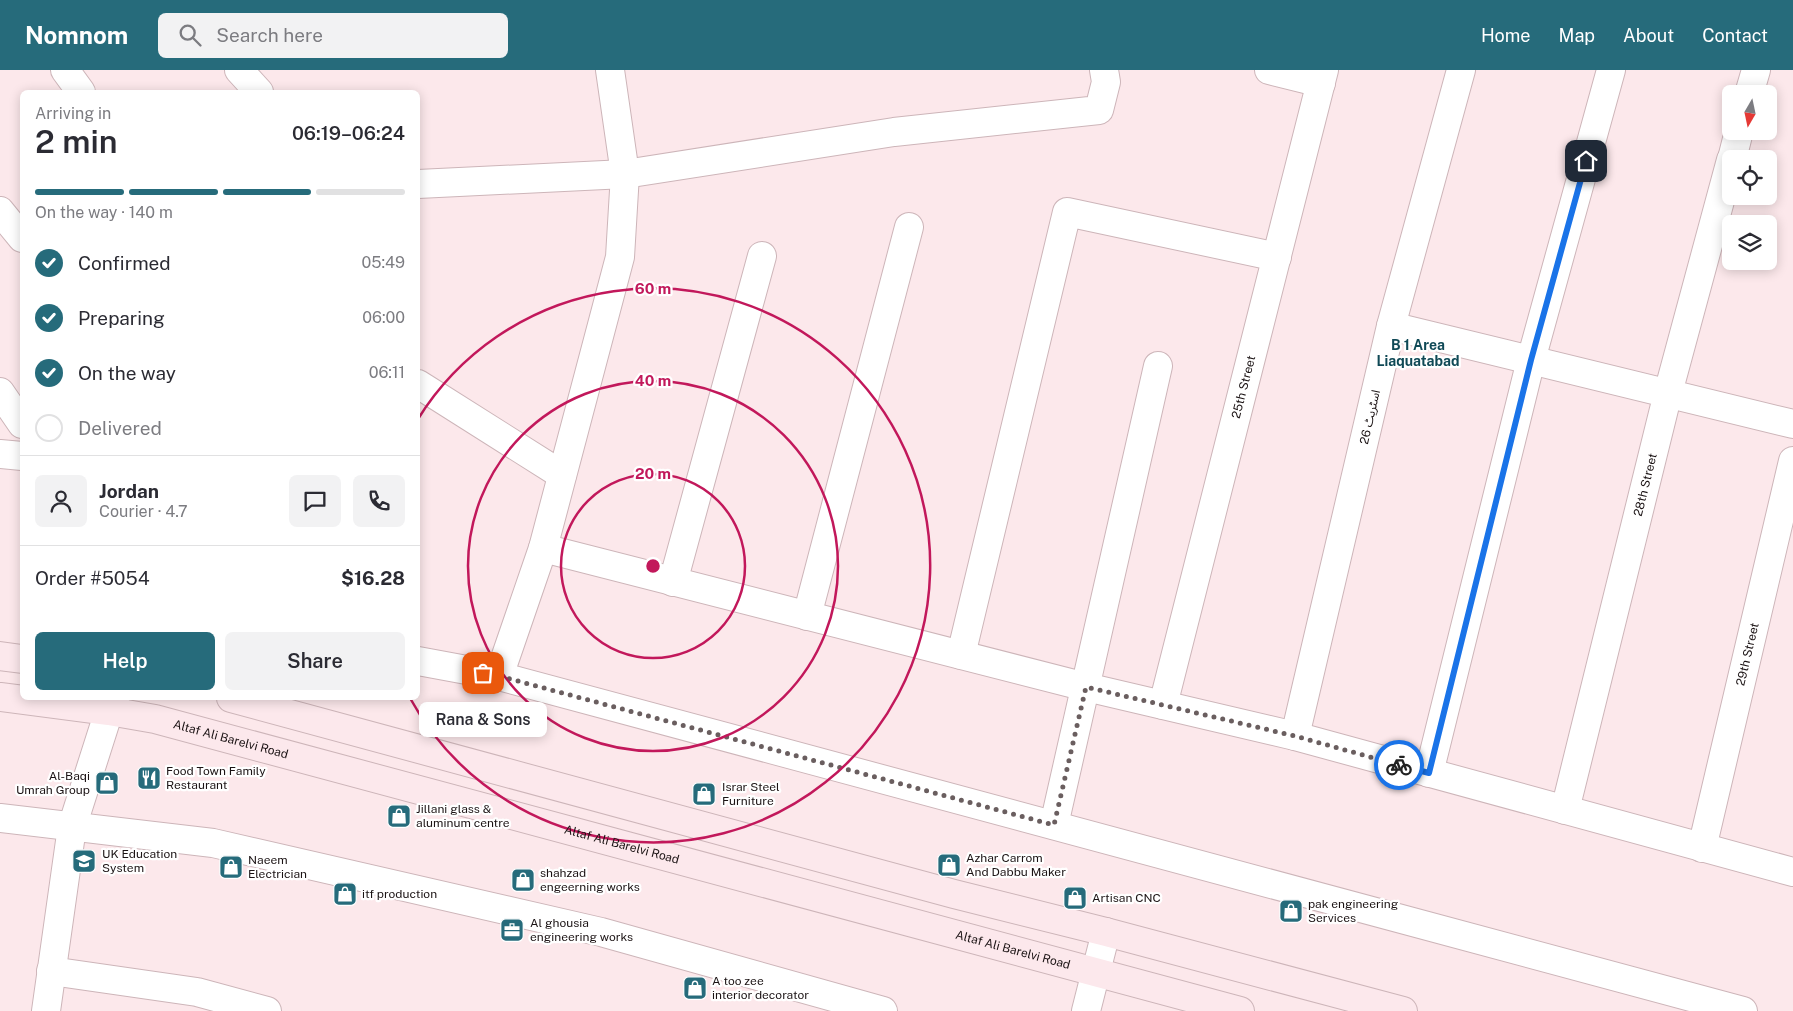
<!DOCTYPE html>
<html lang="en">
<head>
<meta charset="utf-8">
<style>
	body { margin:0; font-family:"Public Sans","Noto Sans Arabic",sans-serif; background:#f2f2f3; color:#2b2b33; height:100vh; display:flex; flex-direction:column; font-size:19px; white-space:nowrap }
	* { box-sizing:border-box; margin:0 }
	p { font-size:16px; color:#7c7c81 }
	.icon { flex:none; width:28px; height:28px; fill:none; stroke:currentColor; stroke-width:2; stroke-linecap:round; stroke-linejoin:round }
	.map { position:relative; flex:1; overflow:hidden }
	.side { position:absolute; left:20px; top:20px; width:400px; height:610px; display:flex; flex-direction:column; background:#fff; border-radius:8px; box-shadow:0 2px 12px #0003 }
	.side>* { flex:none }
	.needle { width:32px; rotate:189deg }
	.controls { position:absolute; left:1722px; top:15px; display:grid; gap:10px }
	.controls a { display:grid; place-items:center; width:55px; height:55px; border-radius:8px; background:#fff; box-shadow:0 2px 12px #0003; font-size:25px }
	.pin { position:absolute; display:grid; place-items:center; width:42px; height:42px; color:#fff; margin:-21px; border-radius:10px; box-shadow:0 2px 8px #0006 }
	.courier { position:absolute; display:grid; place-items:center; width:50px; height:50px; margin:-25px; border:4px solid #1a73e8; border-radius:50%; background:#fff; color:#222; box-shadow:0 1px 6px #0007 }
	.bubble { position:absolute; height:35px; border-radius:8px; background:#fff; box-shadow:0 2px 12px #0003; font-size:16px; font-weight:600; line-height:35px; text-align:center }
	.head em { font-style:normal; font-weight:600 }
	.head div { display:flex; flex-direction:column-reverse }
	.head { display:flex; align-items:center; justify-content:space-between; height:85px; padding:0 15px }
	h1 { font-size:32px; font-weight:600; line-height:38px }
	.bar { display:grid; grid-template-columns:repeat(4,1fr); gap:8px 5px; align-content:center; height:60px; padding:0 15px }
	.bar i { height:6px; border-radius:4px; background:#e1e1e2 }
	.bar .on { background:#266b7b }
	.bar p { grid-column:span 4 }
	.line { display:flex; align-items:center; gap:12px; padding:0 15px; border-top:1px solid #e1e1e2 }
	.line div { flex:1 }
	.round { display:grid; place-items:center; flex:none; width:52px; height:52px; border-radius:8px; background:#f2f2f3 }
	ol { padding:0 15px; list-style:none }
	li { display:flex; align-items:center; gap:15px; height:55px }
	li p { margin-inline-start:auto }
	li .icon { padding:5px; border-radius:50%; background:#266b7b; color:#fff; stroke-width:4 }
	li:last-child { color:#7c7c81 }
	li i { width:28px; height:28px; border:2px solid #e1e1e2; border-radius:50% }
	.cta { display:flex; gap:10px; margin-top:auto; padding:10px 15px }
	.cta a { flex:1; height:58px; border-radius:8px; background:#266b7b; color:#fff; font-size:20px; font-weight:600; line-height:58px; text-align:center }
	.cta a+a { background:#f2f2f3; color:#2b2b33 }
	header { display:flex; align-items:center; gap:30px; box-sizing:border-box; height:70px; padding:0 25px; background:#266b7b; color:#fff }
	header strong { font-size:24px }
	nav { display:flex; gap:28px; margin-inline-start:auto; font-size:18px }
	.search { width:350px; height:45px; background:#f2f2f3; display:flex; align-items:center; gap:12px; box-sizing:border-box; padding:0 18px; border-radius:8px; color:#7c7c81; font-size:19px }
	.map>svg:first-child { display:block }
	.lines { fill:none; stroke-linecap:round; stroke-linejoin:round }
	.minor-casing { stroke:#cdb5b9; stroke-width:30 }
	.tertiary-casing { stroke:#cdb5b9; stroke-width:30 }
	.secondary-casing { stroke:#cdb5b9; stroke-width:30 }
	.minor { stroke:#fff; stroke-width:28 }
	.tertiary { stroke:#fff; stroke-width:28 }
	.secondary { stroke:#fce8ec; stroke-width:28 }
	.done { stroke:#6a5e5f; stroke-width:5; stroke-dasharray:0 9 }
	.route { stroke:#1a73e8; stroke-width:6 }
	.ring { fill:none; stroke:#c2185b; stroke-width:2.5 }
	.labels { text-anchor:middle; stroke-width:4.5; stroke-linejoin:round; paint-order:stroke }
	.street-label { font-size:12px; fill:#1b1314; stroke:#fff }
	.poi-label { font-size:12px; fill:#1b1314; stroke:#fff; text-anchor:start }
	.neighbourhood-label { font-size:14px; font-weight:bold; fill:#104956; stroke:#fff }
	.centre { fill:#c2185b; stroke:#fff; stroke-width:2.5 }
	.ring-label { font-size:15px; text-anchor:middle; font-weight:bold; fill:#c2185b; stroke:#fff; stroke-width:4.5; stroke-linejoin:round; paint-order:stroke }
</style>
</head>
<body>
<header>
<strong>Nomnom</strong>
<div class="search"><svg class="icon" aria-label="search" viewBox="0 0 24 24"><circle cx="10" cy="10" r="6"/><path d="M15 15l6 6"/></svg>Search here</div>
<nav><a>Home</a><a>Map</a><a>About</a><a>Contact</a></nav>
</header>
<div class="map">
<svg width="1793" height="941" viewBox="0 0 1793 941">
	<rect width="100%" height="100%" fill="#fce8eb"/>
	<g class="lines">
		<g class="minor-casing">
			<g id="minor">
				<path d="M65,0L81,22"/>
				<path d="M239,0L259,22"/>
				<path d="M1269,0L1321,13"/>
				<path d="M1749,24L1756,0"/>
				<path d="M1732,89L1739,61"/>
				<path d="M418,114L625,104L894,62L1099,40L1106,12L1104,0"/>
				<path d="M0,141L22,168"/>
				<path d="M1391,256L1793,354"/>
				<path d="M418,314L562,405"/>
				<path d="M0,322L22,354"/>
				<path d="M0,384L22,386"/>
				<path d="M543,478L1086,617L1295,666L1793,802"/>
				<path d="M673,512L762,186"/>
				<path d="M807,546L909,157"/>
				<path d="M961,585L1067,142L1277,187"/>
				<path d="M418,591L499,606L1743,941"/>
				<path d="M499,606L543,478L620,187L625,104L610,0"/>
				<path id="s1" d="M1163,635L1324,0"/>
				<path d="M1295,666L1391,256L1461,0"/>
				<path d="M1429,703L1531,290L1611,0"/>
				<path id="s2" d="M1565,740L1668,323L1731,90"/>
				<path d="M0,748L213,773L601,862L883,941"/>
				<path d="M1054,755L1158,296"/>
				<path id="s3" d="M1702,778L1793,391"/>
				<path d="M51,901L197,922L267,941"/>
				<path d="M46,941L72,757L109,641L115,628"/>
			</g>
		</g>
		<g class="tertiary-casing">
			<path id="tertiary" d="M1086,941L1106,862"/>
		</g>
		<g class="secondary-casing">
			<g id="secondary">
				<path d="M0,586L22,589"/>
				<path id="s4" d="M0,627L109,641L155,649L1240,941"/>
				<path d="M231,628L954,824L1106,862L1403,941"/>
			</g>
		</g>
		<use href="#minor" class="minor"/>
		<use href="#tertiary" class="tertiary"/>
		<use href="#secondary" class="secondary"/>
	</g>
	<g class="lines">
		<path class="done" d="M483,603L499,606L1054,755L1086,617L1295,666L1399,695"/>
		<path class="route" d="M1399,695L1429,703L1531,290L1586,91"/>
	</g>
	<g class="ring">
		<circle cx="653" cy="496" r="92"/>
		<circle cx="653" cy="496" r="185"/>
		<path d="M418 349A277 277 0 1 1 410 628"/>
	</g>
	<defs>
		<g id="restaurant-square" transform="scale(1.25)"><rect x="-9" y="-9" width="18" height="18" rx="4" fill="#266b7b" stroke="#fff"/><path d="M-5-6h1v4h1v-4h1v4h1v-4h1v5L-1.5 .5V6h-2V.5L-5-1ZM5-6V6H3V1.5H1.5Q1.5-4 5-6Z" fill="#fff"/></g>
		<g id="shop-square" transform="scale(1.25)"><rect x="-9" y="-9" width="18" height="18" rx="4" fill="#266b7b" stroke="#fff"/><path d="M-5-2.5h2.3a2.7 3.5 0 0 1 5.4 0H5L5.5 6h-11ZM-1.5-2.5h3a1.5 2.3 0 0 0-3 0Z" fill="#fff"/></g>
		<g id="school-square" transform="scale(1.25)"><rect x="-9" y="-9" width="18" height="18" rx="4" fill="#266b7b" stroke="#fff"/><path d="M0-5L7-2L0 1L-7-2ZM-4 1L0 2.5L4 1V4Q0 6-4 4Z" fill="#fff"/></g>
		<g id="office-square" transform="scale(1.25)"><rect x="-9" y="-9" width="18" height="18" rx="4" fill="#266b7b" stroke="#fff"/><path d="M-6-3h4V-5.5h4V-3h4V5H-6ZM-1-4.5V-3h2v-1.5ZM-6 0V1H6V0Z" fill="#fff"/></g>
	</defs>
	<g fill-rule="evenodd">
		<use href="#restaurant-square" x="149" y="708"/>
		<use href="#shop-square" x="107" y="713"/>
		<use href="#shop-square" x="704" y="724"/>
		<use href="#shop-square" x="399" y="746"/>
		<use href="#school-square" x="84" y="791"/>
		<use href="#shop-square" x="949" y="795"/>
		<use href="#shop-square" x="231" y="797"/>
		<use href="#shop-square" x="523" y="810"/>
		<use href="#shop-square" x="345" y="824"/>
		<use href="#shop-square" x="1075" y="828"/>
		<use href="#shop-square" x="1291" y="841"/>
		<use href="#office-square" x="512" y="860"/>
		<use href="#shop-square" x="695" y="918"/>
	</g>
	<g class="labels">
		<g class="street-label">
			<text dy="4" stroke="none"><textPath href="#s1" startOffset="328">25th Street</textPath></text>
			<text transform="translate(1370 347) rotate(-77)" y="4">اسٹریٹ 26</text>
			<text dy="4" stroke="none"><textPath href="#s2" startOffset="335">28th Street</textPath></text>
			<text dy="4" stroke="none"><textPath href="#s3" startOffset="199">29th Street</textPath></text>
			<text dy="4" stroke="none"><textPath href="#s4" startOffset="235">Altaf Ali Barelvi Road</textPath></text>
			<text dy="4" stroke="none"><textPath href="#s4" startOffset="640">Altaf Ali Barelvi Road</textPath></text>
			<text dy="4" stroke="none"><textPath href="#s4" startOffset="1045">Altaf Ali Barelvi Road</textPath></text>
		</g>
		<g class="poi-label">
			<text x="166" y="705">Food Town Family<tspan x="166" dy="14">Restaurant</tspan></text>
			<text x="90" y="710" text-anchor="end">Al-Baqi<tspan x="90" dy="14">Umrah Group</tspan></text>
			<text x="722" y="721">Israr Steel<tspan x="722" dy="14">Furniture</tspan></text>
			<text x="416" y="743">Jillani glass &amp;<tspan x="416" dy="14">aluminum centre</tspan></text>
			<text x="102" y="788">UK Education<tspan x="102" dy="14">System</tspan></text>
			<text x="966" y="792">Azhar Carrom<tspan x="966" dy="14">And Dabbu Maker</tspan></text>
			<text x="248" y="794">Naeem<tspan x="248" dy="14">Electrician</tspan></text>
			<text x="540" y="807">shahzad<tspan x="540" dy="14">engeerning works</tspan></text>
			<text x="362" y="828">itf production</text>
			<text x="1092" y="832">Artisan CNC</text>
			<text x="1308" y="838">pak engineering<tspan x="1308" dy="14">Services</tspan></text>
			<text x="530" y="857">Al ghousia<tspan x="530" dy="14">engineering works</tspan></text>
			<text x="712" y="915">A too zee<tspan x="712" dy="14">interior decorator</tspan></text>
		</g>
		<g class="neighbourhood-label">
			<text x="1418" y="280">B 1 Area<tspan x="1418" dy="16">Liaquatabad</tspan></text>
		</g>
	</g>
	<circle cx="653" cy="496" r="8" class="centre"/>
	<g class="ring-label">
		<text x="653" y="224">60 m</text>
		<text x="653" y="316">40 m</text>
		<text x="653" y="409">20 m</text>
	</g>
</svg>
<div class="controls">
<a><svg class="needle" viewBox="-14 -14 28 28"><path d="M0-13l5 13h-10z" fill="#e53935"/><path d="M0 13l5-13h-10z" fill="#7c7c81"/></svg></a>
<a><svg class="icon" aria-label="locate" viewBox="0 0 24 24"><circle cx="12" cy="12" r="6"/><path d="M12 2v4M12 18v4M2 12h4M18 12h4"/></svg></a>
<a><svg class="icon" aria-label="layers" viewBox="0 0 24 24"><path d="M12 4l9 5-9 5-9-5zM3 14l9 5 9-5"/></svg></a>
</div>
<div class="pin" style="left:483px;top:603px;background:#ea580c"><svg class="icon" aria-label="bag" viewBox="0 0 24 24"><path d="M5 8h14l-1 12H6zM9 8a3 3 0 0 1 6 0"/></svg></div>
<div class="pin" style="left:1586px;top:91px;background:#1f2937"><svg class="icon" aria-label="home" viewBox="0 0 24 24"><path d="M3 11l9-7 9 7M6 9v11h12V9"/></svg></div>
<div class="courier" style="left:1399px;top:695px"><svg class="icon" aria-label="bike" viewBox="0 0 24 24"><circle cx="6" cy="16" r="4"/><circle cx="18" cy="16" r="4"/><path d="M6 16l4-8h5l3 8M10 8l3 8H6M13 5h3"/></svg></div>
<div class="bubble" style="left:419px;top:632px;width:128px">Rana &amp; Sons</div>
<section class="side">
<div class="head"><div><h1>2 min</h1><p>Arriving in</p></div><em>06:19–06:24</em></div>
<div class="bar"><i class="on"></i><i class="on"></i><i class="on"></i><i></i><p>On the way · 140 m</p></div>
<ol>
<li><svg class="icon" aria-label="check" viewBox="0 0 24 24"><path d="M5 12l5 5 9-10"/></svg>Confirmed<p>05:49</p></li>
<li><svg class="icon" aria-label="check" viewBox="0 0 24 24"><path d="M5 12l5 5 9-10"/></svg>Preparing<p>06:00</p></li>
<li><svg class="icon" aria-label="check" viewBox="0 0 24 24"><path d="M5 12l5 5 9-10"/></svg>On the way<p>06:11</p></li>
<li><i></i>Delivered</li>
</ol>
<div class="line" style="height:90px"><a class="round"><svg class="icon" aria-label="person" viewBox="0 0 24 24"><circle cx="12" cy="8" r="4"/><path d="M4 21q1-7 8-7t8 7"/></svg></a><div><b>Jordan</b><p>Courier · 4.7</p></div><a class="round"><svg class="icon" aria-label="chat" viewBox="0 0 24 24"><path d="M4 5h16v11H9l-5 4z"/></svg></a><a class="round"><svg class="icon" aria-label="phone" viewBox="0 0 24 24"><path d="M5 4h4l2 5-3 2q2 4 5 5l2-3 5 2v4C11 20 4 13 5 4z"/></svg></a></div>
<div class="line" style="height:65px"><div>Order #5054</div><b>$16.28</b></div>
<div class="cta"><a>Help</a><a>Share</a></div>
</section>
</div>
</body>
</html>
